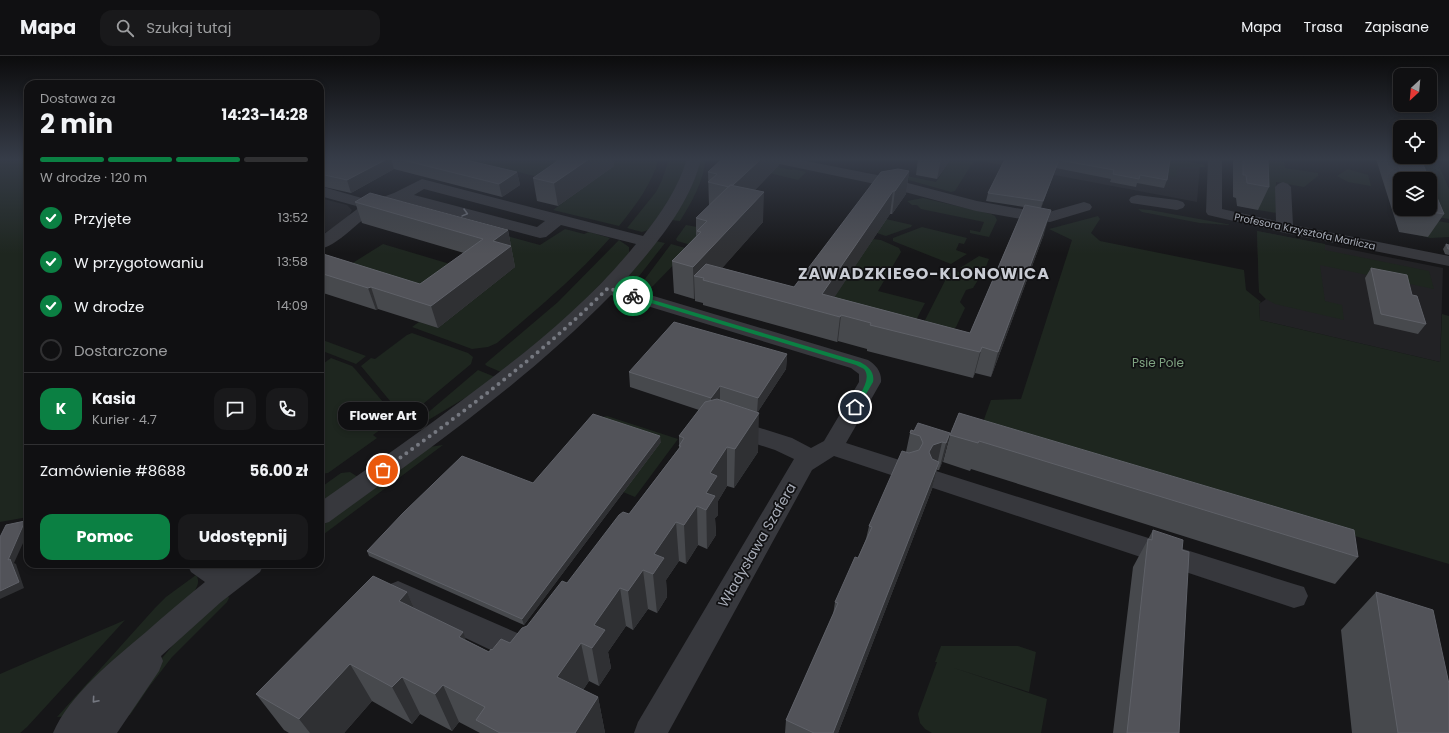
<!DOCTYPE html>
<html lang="pl">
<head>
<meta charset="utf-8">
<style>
	body { margin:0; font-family:Poppins,sans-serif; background:#19191b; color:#f1f3f6; height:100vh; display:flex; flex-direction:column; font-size:15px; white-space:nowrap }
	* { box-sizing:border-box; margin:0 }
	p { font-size:13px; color:#9c9d9f }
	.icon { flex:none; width:22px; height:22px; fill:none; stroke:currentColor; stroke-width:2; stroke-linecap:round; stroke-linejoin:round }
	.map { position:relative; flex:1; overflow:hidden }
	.panel { position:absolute; left:24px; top:24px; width:300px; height:488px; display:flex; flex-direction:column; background:#101012; border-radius:12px; box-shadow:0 2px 6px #0003,0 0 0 1px #303032 }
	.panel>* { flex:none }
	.needle { width:26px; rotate:206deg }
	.controls { position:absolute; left:1393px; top:12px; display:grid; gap:8px }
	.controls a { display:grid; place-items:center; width:44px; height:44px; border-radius:8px; background:#101012; box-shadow:0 2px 6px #0003,0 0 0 1px #303032; font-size:20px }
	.pin { position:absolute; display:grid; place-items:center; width:34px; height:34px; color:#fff; margin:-17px; border:2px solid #fff; border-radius:50%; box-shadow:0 1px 4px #0007 }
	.courier { position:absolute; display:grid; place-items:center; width:40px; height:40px; margin:-20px; border:3px solid #0b8043; border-radius:50%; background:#fff; color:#222; box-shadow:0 1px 5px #0007 }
	.bubble { position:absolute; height:28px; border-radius:12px; background:#101012; box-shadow:0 2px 6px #0003,0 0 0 1px #303032; font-size:13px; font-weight:700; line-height:28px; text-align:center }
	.summary em { font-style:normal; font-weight:700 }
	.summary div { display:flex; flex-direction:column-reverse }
	.summary { display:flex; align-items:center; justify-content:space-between; height:68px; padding:0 16px }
	h1 { font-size:26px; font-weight:700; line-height:30px }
	.bar { display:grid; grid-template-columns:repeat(4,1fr); gap:6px 4px; align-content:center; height:48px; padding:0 16px }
	.bar i { height:5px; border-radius:3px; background:#303032 }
	.bar .selected { background:#0b8043 }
	.bar p { grid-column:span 4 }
	.line { display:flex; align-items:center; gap:10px; padding:0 16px; border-top:1px solid #303032 }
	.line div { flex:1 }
	.round { display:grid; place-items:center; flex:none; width:42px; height:42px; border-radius:12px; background:#19191b }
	ol { padding:0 16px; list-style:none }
	li { display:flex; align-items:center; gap:12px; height:44px }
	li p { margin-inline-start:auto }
	li .icon { padding:4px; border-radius:50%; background:#0b8043; color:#fff; stroke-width:4 }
	li:last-child { color:#9c9d9f }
	li i { width:22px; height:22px; border:2px solid #303032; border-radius:50% }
	.cta { display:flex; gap:8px; margin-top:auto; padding:8px 16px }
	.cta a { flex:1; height:46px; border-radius:12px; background:#0b8043; color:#fff; font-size:16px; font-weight:700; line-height:46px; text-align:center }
	.cta a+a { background:#19191b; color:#f1f3f6 }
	header { display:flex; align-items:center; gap:24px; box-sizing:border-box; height:56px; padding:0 20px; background:#101012; border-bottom:1px solid #303032 }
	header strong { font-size:19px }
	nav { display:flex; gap:22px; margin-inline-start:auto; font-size:14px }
	.search { width:280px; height:36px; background:#19191b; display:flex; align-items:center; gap:10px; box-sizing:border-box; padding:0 14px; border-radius:12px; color:#9c9d9f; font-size:15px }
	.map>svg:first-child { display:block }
	.built { fill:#222225 }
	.green { fill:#1e261f }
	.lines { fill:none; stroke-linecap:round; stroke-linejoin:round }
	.minor { fill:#37383d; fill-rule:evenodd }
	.wall { fill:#47494d }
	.shaded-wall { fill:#2f3033 }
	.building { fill:#525359; stroke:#5f6168 }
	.oneway { stroke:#757881 }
	.route { fill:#0b8043 }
	.done { stroke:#757880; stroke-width:4; stroke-dasharray:0 7.2 }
	.labels { text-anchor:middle; stroke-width:3.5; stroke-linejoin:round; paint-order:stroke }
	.far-street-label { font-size:10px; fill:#a8adb8; stroke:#111113 }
	.park-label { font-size:12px; fill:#7fa381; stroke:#111113 }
	.near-street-label { font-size:14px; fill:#a8adb8; stroke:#111113 }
	.district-label { font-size:16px; font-weight:bold; letter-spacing:1px; fill:#c9ccd4; stroke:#111113 }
</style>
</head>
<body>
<header>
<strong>Mapa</strong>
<div class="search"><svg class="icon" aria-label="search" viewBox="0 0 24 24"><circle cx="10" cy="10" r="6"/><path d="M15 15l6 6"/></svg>Szukaj tutaj</div>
<nav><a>Mapa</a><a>Trasa</a><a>Zapisane</a></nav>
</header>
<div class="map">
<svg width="1449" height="677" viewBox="0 0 1449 677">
	<rect width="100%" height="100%" fill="#161618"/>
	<path class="built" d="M981,103H1186V106L1200,109L1197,146L981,105Z
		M320,142L347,149L352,154L348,162L320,180Z
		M1257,175L1443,212L1440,306L1260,264L1259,248L1266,243L1259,236Z"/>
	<path class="green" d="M0,103H28V461L0,466Z
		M464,103H560L551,124Z
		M603,103H659C651,129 636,149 619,170L553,154L613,110Z
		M669,103H688L681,123L668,148L648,174L642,176L627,172L656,136L662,124Z
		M700,103H706C703,126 692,146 680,165L671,164L686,142Z
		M951,103H971L973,106L955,135L951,136L905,123L907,120L936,126Z
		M1168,103H1190V106L1204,109L1205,111H1181L1177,113L1176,121L1164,119Z
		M1257,103H1284L1285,112L1318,117V120L1304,131L1276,126L1277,157L1258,154Z
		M1400,103H1436L1449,133V163L1420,158L1430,153V123H1407Z
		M764,108L792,114L793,113L806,116L798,124L761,115Z
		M1348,113L1368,119L1371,130L1348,126L1337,120Z
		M923,142L991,158L995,160L997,164L989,181L970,177V174L980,176L984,166L921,153L917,149H912L907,145Z
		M1138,153L1150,154L1232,169L1200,167L1142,156Z
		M415,155L540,189L565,173L584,178L589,176L610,182C576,221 536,254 497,287L488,291L472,293L412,271L419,266L438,272L515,211Z
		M1098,160L1100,163L1091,177L1100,185L1244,214L1246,234L1261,246L1259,248L1260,264L1440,306L1442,258L1449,260V508L982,369L991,344L1021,343L1072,184L1049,173Z
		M1421,162L1449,167V181L1430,182L1413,178L1412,175Z
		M886,163L912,169L911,171L886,180L877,177Z
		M686,169L708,173L691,189L677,185L676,183Z
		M922,171L967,182L964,188L959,187L956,194L967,198L951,208L893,185V182Z
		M1257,175L1325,188V194L1429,215L1434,233L1320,209L1325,245L1342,249L1344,264L1275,248L1266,243L1259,236Z
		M873,183L881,184L899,192L901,196L878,235L925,247L913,270L805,231Z
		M619,184L629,191V197L622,206L566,263L501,316L487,310L485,308L558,246Z
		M656,185L665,187L629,233L624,229L625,224Z
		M383,188L450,208L411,235L343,213Z
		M671,188L689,193L653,230L647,234L639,231Z
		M979,200L989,203L982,221L960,212Z
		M956,215L978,224L973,232L966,234L960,246L965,252L956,271L951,275L921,272L949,217Z
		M412,277L468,297L473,301L471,308L405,363L361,310L371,302L375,303L407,279Z
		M320,283L366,300L356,308L320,294Z
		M331,302L352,310L355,313L400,366L397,368L392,365L373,379L377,382L328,417L320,418V310Z
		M478,314L495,321L470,339L420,369L418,368V365Z
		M607,360L678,383L635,441L623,436L594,363Z
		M443,389L320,481V471L326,467L429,391Z
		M350,416L358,421L320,447V432L341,417Z
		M196,519C201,526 196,533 192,539L74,660L57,661L155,552L166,541Z
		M227,538L229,542L227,546L172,601L149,631L130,659L119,660L157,608L179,582Z
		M125,564L27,671L20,677H0V618Z
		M941,590H1018L1036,596L1029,636L951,611L1047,643L1041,677H932L925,673L920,667L918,658L937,606H935Z"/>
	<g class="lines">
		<path class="minor" d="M687,103H701C689,152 652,193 620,230L868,304C876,309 882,316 881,326L846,387L912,408L915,414L912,420L903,423L834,400L812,414L668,677H634L638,666L794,403L775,394L722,377L718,371L722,365L730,363L738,365L792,382L811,392L824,385L859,326V318L851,312L611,239C527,325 426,395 329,466L320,469V446C371,410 423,374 473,336C532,292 589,246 636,188L561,169L546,181L540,182L401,145C389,150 377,154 367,161C351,172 339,188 320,193V181L360,151L320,140V130L372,145L394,137L422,123L643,180C662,156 678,132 687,103ZM424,133L545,165L537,171L414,139Z
			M768,103H796L877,119L977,145L1027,154L1049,156L1084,146L1090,148L1092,151L1090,154L1050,166L1027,164L976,155L875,128L770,106Z
			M1208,103H1222V153L1276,165L1275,131L1278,128L1283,126L1288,128L1291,131L1293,169L1449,200V210L1285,177L1208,159L1206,156Z
			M1137,139L1177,144L1183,146L1185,149L1183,152L1177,154L1131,147L1129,144L1131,141Z
			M936,415L1294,528L1304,531L1308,540L1304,549L1294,552L927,430L924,424L927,418Z
			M187,508H222L225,511L229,508H264L260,516L221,546L161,600L163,605L159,615L117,677H53C69,639 115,602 146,576C165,559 185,542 205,526L191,516Z
			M398,525L538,586L542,596L538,606L527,610L516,606L388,545L384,537L388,529Z"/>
	</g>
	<path class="wall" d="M320,103H462L517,116L520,129L502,141L394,113L351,137L320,130Z
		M558,103H613L614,110L558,150L537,145L533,122L556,106Z
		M722,103H780L779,109L755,134L763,166L722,212L794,231L909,115L906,138L892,158H890L834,241L970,277L1024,151L986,145L988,137L1005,103H1170L1167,124L1164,132L1137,127L1136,131L1110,126L1111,123L1056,112L1041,152L1044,178L991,321L975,317L973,322L867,295V293L838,285L837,286L703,249V247L695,245V242L694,243L674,237L672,205L696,180V162L709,150L708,116Z
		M918,103H951L937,123L916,119Z
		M1233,103H1268L1269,131L1258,154L1237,150L1236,142L1233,141Z
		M1376,103H1421L1429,123H1400V153H1430L1444,158L1428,181L1399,176Z
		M355,146L508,174L515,211L438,272L378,253L376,254L320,236V197L420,228L464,197L362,167Z
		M1446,188L1449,189V199L1445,198L1443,193Z
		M1371,212L1426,268L1418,278L1374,268L1365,222Z
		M787,298L786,313L757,357L758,396L734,432L727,430L718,445V459L715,462L716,479L707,493L698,489L686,508L679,505L666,524L667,541L657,557L648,553L633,574L626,570L608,596L611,612L599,630L589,625L583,634L598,641L605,677H480L459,666L452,675L420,658L412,668L372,645L344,677H289L284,674L256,638L407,536L414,552L466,584L489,596L510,587L527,570L567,527L629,458L679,392V380L699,354L630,331L629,316Z
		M959,357L1358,501L1335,528L971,413L970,415L943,406L950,379Z
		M914,375L950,377L943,404L939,414H937L932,433L838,677H785L786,664L833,559L835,546L858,502L866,483L869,470L906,396L910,377Z
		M661,386L524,569L369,500L367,495L533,427Z
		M1153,474L1179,677H1113L1133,511Z
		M1376,536L1449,677H1352L1341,574Z"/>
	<path class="shaded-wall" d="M387,103H391L394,113L351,137L347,124Z
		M589,103H613L614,110L558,150L554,127Z
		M761,103H780L779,109L731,159V131Z
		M941,103H951L937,123Z
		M1059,104L1056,112L1040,154L1043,145Z
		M909,115L906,138L892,158L895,135Z
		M517,116L520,129L502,141L499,128Z
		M893,135L890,158L824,257L822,238Z
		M764,136L763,166L710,226L704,222L694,220L695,242L694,243L693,211Z
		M1051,154L1044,178L991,321L998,296Z
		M508,174L515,211L438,272L431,250L493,185Z
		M371,231L378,253L376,254L368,232Z
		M841,259L838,285L837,286L840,261Z
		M982,291L975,317L973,322L980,296Z
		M787,298L786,313L757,357L758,342Z
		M720,330V345L711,357V342Z
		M759,357L758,396L734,432L735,393Z
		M950,377L943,404L939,414L946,387Z
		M660,380L661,386L524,569L522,563Z
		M942,386L936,414L929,396L933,389Z
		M727,391V430L718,445V459L715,462L716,479L707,493L706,437L710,417Z
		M939,406L932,433L838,677H833Z
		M697,450L698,489L686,508L684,469Z
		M25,465L28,468V476L14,507L16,508L24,532L0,543V535L8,504Z
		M676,466L679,505L666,524L667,541L657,557L653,518L654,498Z
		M643,514L648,553L633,574L628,535Z
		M620,532L626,570L608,596L611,612L599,630L592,592L594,569Z
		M407,536L424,575L399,545Z
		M463,576L477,614L459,581Z
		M581,587L589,625L567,658L557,621Z
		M350,608L372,645L344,677H310L299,663Z
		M402,621L420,658L412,668L392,631Z
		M443,629L459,666L452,675L435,638Z
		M598,641L605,677H575Z"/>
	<path class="building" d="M320,103H387L347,124L320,118Z
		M399,103H462L517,116L499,128Z
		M558,103H589L554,127L533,122L556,106Z
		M722,103H761L733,129H730L729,131L708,126L717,118L708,116Z
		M1005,103H1170L1167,124L1140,119L1139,123L1113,118L1114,114L1059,104L1043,145L988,137Z
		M1243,103H1268L1269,131L1247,127L1246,119H1243Z
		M1396,103H1421L1429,123H1403Z
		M898,113L909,115L895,135H893L822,238L970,277L1025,149L1051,154L998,296L982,291L980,296L967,293L870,269L871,267L841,259L840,261L703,224L704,222L694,220L706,208L794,231L881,116Z
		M1430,125L1444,158L1414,153H1430Z
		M730,129L764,136L693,211L672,205L701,176L697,175L707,165L696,162Z
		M370,137L508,174L493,185L511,190L431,250L371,231L368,232L320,217V197L420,228L483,183L355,146Z
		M1446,188L1449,189V193H1448Z
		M1371,212L1407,219L1412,239L1417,240L1426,268L1381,258Z
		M674,266L787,298L758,342L720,330L711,342L629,316Z
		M717,343L759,357L735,393L727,391L710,417L717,420L706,437L715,440L706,454L697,450L684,469L676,466L654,498L664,502L653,518L643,514L628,535L620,532L594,569L605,574L592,592L581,587L557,621L598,641L575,677H500L476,664L485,651L443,629L435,638L402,621L392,631L350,608L299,663L256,638L373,520L407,536L399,545L463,576L459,581L489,596L491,593L492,594L501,583L510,587L522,572L527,570L562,525L567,527L619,459L623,456L629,458L681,390H679L684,382L679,380L705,346Z
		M959,357L1354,474L1358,501L979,385L978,387L950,379Z
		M593,358L660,380L522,563L367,495L403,457L462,400L533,427Z
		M918,367L950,377L946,387L942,386L933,389L929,396L932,403L939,406L833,677H814L786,664L838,547L835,546L855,501L858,502L872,471L869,470L902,395L909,397L919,394L923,387L920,380L910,377L911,374L914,375Z
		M25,465L8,504L10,503L19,526L0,535V481L6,469Z
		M1153,474L1183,484L1182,494L1189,496L1179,677H1127L1148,483L1152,484Z
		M1376,536L1433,554L1449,628V677H1398Z"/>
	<defs><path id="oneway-chevron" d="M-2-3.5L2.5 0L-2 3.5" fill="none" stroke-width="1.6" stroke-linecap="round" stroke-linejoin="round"/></defs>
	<g class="oneway">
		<use href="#oneway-chevron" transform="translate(465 157) rotate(15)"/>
		<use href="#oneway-chevron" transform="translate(95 644) rotate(131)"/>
	</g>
	<linearGradient id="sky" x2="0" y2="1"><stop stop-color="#0c0c0d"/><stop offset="0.52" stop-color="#363c48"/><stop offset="1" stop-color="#363c48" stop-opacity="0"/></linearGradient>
	<rect width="1449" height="198" fill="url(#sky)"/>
	<path class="route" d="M633,238L860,306C868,310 875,316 873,326L858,352H853L852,351C857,342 873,324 864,313C862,312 858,310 856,309L631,241V240Z"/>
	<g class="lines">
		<path class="done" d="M383,414C461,358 540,300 608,232L633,240"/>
	</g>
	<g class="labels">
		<g class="far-street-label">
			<text transform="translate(1305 175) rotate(12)" y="4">Profesora Krzysztofa Marlicza</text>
		</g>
		<g class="park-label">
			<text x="1158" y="311">Psie Pole</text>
		</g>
		<g class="near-street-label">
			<text transform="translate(757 489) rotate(-60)" y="5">Władysława Szafera</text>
		</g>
		<g class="district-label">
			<text x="924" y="223">ZAWADZKIEGO-KLONOWICA</text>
		</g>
	</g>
</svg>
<div class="controls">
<a><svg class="needle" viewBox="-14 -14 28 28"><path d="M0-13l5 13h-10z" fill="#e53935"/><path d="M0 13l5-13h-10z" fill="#9c9d9f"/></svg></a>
<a><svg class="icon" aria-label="locate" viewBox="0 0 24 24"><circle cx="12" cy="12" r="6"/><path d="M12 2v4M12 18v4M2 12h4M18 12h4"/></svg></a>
<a><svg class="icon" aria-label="layers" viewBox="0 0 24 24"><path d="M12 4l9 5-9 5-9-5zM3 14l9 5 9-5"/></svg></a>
</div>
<div class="pin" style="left:383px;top:414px;background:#ea580c"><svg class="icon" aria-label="bag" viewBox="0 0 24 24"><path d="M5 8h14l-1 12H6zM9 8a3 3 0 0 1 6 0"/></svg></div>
<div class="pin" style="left:855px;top:351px;background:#1f2937"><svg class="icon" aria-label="home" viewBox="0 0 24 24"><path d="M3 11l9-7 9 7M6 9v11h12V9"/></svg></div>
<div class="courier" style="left:633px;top:240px"><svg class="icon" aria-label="bike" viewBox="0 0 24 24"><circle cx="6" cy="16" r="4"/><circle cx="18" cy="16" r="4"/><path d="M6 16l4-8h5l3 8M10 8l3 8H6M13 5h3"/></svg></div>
<div class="bubble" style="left:338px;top:346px;width:90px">Flower Art</div>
<section class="panel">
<div class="summary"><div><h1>2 min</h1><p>Dostawa za</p></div><em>14:23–14:28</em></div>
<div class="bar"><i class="selected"></i><i class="selected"></i><i class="selected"></i><i></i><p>W drodze · 120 m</p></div>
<ol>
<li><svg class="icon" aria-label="check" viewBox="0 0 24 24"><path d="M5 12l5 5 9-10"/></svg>Przyjęte<p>13:52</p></li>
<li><svg class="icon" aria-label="check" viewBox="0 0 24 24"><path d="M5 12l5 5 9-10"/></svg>W przygotowaniu<p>13:58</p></li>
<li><svg class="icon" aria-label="check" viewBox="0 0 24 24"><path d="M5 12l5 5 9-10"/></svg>W drodze<p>14:09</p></li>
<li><i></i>Dostarczone</li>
</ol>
<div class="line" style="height:72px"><b class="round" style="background:#0b8043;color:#fff">K</b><div><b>Kasia</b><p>Kurier · 4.7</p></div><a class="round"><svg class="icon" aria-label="chat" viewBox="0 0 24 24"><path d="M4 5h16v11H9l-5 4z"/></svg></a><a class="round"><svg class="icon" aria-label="phone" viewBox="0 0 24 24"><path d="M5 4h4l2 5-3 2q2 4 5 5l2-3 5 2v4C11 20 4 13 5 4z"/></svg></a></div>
<div class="line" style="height:52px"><div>Zamówienie #8688</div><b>56.00 zł</b></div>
<div class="cta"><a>Pomoc</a><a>Udostępnij</a></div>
</section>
</div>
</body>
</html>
